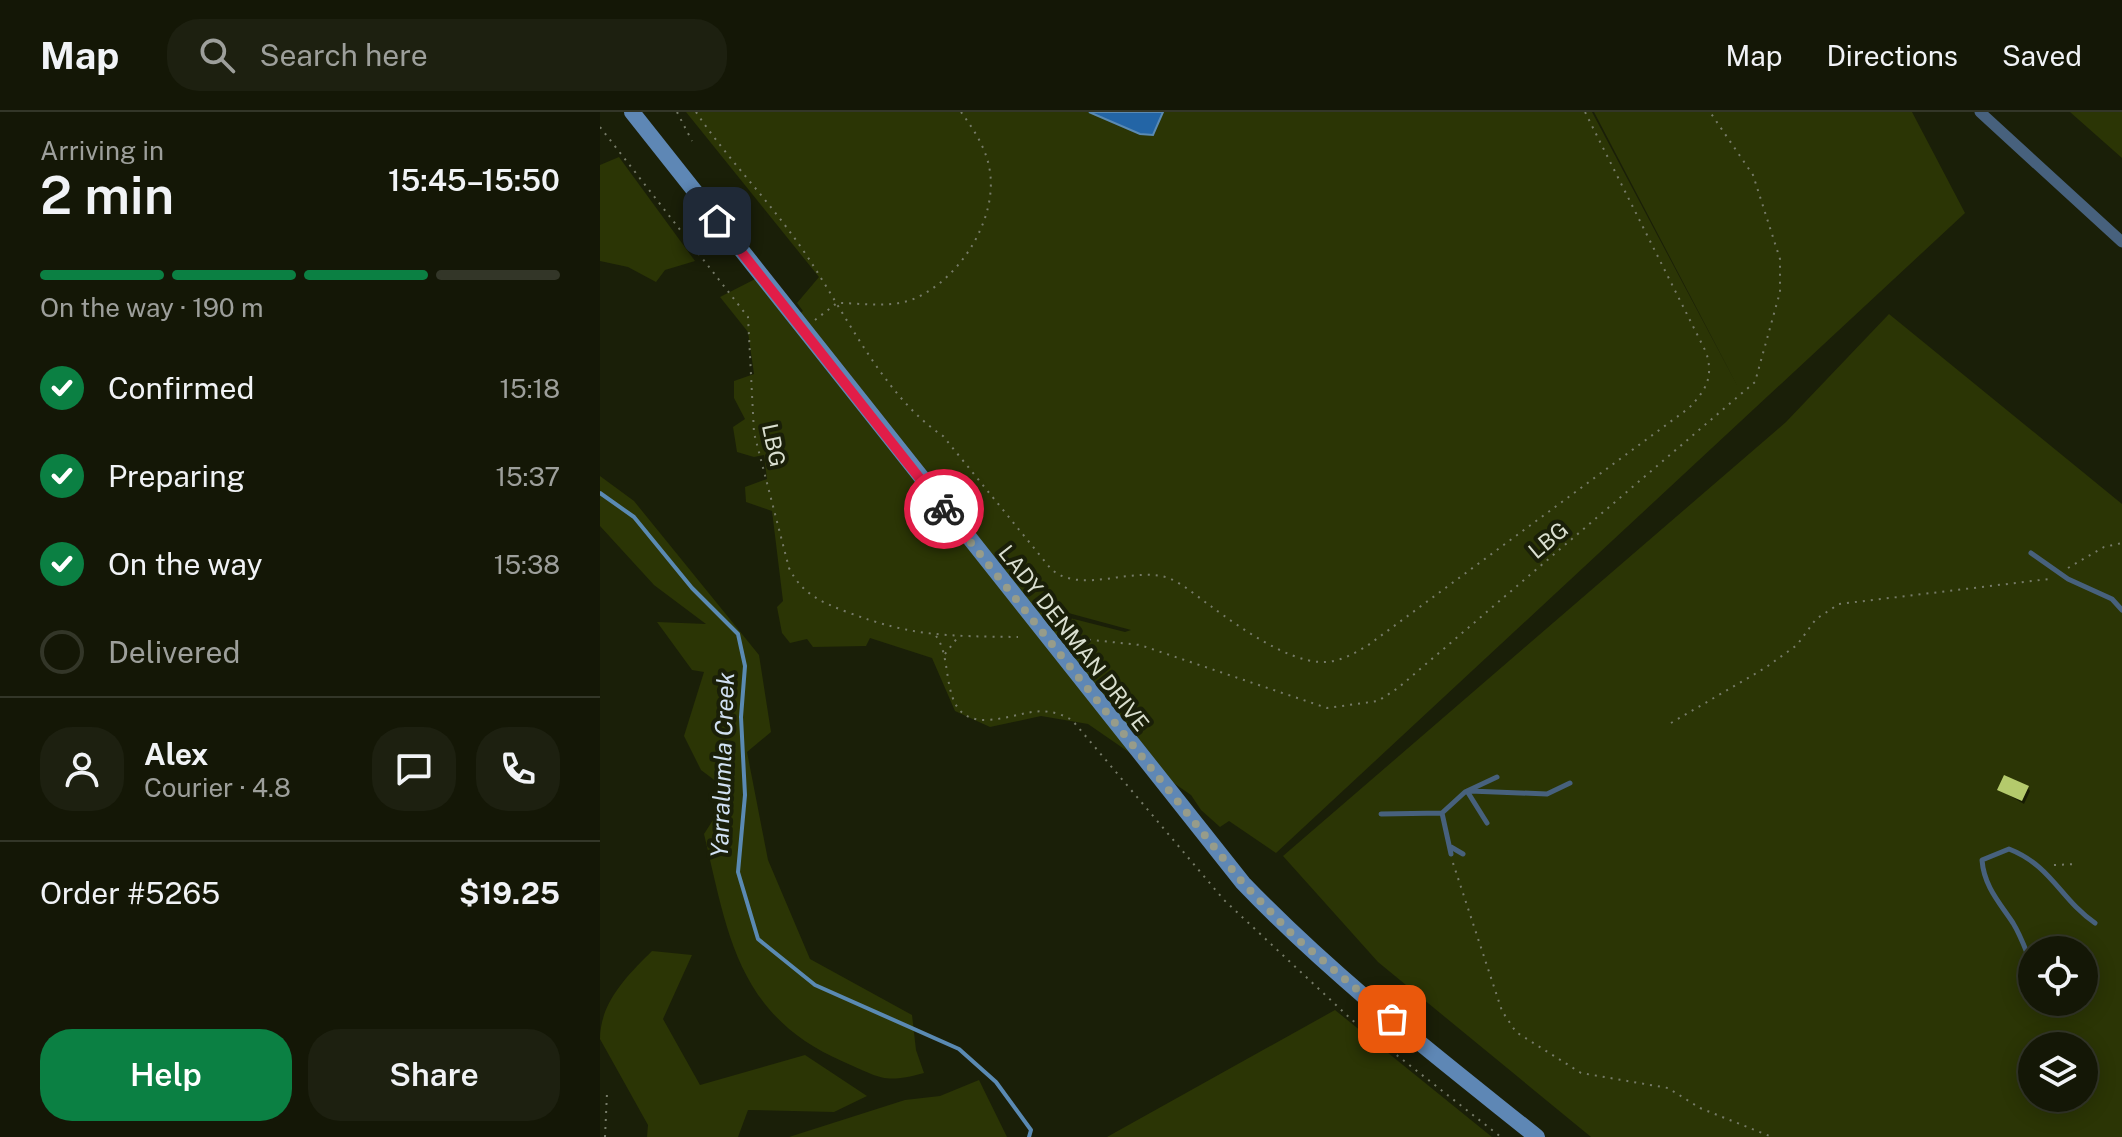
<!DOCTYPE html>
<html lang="en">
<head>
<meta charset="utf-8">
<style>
	body { margin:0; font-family:"Public Sans",sans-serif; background:#1d2010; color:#f1f3f6; height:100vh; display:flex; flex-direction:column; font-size:30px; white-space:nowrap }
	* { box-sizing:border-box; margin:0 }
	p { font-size:26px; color:#9d9f9b }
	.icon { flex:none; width:44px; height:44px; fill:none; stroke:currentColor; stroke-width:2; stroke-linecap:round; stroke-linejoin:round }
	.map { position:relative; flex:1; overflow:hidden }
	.sheet { display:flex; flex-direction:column; background:#141706; width:600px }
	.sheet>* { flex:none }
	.fabs { position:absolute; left:1418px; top:824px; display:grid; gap:16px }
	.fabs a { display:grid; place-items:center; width:80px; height:80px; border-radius:50%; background:#141706; box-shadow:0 4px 20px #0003,0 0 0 2px #333628; font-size:40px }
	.pin { position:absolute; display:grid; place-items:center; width:68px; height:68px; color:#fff; margin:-34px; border-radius:16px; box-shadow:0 4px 12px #0006 }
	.courier { position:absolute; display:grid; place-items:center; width:80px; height:80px; margin:-40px; border:6px solid #e11d48; border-radius:50%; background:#fff; color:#222; box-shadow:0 2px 10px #0007 }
	.overview em { font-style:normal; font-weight:600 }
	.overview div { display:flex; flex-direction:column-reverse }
	.overview { display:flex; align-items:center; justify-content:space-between; height:136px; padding:0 40px }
	h1 { font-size:52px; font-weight:600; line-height:60px }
	.bar { display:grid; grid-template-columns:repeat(4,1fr); gap:12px 8px; align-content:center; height:96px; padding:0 40px }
	.bar i { height:10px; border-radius:6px; background:#333628 }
	.bar .current { background:#0b8043 }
	.bar p { grid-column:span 4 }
	.line { display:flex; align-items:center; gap:20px; padding:0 40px; border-top:2px solid #333628 }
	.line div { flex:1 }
	.round { display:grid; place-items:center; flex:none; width:84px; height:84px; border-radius:32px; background:#1d2010 }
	ol { padding:0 40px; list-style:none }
	li { display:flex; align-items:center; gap:24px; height:88px }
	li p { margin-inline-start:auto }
	li .icon { padding:8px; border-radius:50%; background:#0b8043; color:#fff; stroke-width:4 }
	li:last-child { color:#9d9f9b }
	li i { width:44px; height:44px; border:4px solid #333628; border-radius:50% }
	.button { display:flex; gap:16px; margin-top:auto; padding:16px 40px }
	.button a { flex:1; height:92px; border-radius:32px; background:#0b8043; color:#fff; font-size:32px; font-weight:600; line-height:92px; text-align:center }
	.button a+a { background:#1d2010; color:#f1f3f6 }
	header { display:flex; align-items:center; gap:48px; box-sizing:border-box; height:112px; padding:0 40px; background:#141706; border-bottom:2px solid #333628 }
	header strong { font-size:38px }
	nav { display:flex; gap:44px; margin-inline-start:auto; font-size:28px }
	.search { width:560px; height:72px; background:#1d2010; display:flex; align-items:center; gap:20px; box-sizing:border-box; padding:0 28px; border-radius:32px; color:#9d9f9b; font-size:30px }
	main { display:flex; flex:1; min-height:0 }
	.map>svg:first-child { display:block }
	.green { fill:#2b3505; fill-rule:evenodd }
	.water { fill:#2365a6; stroke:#5a8ab3; stroke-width:2 }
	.shadow { fill:#0007 }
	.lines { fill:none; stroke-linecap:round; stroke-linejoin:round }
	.stream { stroke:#5a8ab3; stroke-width:4 }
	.building { fill:#b4ca6c }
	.path { stroke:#767b68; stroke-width:2; stroke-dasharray:2 6; stroke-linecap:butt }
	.lane { stroke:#47617d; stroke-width:5 }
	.street { stroke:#47617d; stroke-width:11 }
	.secondary { stroke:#5e87b5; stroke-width:16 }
	.done { stroke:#979c8a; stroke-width:8; stroke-dasharray:0 14.4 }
	.route { stroke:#e11d48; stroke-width:10 }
	.labels { text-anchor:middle; stroke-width:8; stroke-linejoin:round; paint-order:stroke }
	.street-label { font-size:22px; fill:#dadfd0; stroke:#1a1f08 }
	.water-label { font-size:24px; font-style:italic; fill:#d1e1f3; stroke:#1a1f08 }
</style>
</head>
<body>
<header>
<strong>Map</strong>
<div class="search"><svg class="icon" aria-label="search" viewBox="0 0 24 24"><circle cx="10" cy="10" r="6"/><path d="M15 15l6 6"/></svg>Search here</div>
<nav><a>Map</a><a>Directions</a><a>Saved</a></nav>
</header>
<main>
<section class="sheet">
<div class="overview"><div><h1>2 min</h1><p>Arriving in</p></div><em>15:45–15:50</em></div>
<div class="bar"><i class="current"></i><i class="current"></i><i class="current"></i><i></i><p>On the way · 190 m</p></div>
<ol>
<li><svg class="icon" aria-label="check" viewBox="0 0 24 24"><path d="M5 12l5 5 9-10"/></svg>Confirmed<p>15:18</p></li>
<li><svg class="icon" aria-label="check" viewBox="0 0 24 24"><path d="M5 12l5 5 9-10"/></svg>Preparing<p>15:37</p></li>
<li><svg class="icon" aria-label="check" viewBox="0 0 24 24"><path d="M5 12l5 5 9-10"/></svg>On the way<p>15:38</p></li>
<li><i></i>Delivered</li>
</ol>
<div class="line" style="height:144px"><a class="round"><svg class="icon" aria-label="person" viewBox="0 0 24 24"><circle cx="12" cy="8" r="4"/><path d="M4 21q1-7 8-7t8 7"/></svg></a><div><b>Alex</b><p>Courier · 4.8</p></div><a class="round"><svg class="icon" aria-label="chat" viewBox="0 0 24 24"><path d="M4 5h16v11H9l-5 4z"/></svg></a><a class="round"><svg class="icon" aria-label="phone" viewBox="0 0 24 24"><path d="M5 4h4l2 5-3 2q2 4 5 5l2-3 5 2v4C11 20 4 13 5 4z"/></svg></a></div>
<div class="line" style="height:104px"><div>Order #5265</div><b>$19.25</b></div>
<div class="button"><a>Help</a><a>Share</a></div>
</section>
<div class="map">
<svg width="1522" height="1025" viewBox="0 0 1522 1025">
	<rect width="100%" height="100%" fill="#1a1f08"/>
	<path class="green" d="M86,0H992L1139,277L994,0H1312L1365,101L676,741L629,709L620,715L601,698L591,683L488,612L441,604L390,615L355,599L332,546L270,526L266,534L213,535L207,527L190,531L182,521L177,495L183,489L172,399L146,390L145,375L167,367L164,343L154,345L137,340L133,315L145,307L134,286V269L154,262L148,220L120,185L165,162L198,203L203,199L197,191L219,165ZM441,475L461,499L531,518L525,520L462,504Z
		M1470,0H1522V46Z
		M19,45L95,149L65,158L56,170L28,155L0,149V53Z
		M1289,202L1522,392V1025H991L778,850L683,744L1186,310ZM1432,838H1484V890H1432ZM1432,934H1484V986H1432Z
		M0,364L34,389L159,543L171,620L147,640L168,748L210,847L312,903L316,938L324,961C284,972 281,966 244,950C137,904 128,822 104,722L124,691L121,673L101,658L84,624L104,560L92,558L57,510L106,512L54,473L0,414Z
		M52,839L92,843L63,907L100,973L205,943L267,984L234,1000L148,998L138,1025H47L48,1013L0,927C0,890 28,863 52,839Z
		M735,898L892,1025H507Z
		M379,968L407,1025H189L305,988L340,984Z"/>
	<path class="water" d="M489,0H563L553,23L540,22Z"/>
	<path class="shadow" d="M1427,675L1430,679L1424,692L1400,678Z"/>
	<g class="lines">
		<path class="stream" d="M0,381L34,405L92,476L138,522L145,554L141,605L145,683L138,760L158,827L215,873L359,937L396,970L431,1018L429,1025"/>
	</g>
	<path class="building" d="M1404,663L1429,674L1422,689L1397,678Z"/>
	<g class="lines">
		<path class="path" d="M77,0L92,29
			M96,0C124,42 160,79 190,120C238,183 277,280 343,324L451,457C482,484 535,452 571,467C586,474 599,486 612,495C639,515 687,549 721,550C738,551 753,542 767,534L1089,296C1106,278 1114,265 1106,240L985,0
			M0,15L148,205L154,321L189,456C202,482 221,490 247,500C313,525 348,524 418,525
			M215,208L237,191C263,191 291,197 316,186C360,166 397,108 390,60C387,37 374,18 361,0
			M1468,456L1504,435L1522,431
			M336,524C355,548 337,609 386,608C419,607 439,589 472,608L624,788L752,908L901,1025
			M473,526L540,533L727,596L778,589L798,576L1155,270L1180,180V147L1153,63L1110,0
			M345,542L358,525
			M1071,611L1165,556L1197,533L1216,507L1239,492L1449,467
			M853,751L902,899L916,920L981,961L1068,976L1100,996L1172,1025
			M1454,753L1476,752
			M5,1025L7,981"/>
		<path class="lane" d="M1431,441L1468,467L1512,487L1522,498
			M867,679L887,711
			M870,679L947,682L970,671
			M842,701L851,742
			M781,702L842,701L865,680L897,665
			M851,735L863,742
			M1432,853C1426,839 1421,824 1413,811C1399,790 1384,774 1382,748L1409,737C1452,754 1460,787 1495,811"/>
		<path class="street" d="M1380,0L1522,130"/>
		<path class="secondary" d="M32,0L643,771C733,865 836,944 937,1025"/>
	</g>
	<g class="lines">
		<path class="done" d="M344,397L643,771L694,824L792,907"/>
		<path class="route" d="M117,109L344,397"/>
	</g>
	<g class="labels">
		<g class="street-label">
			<text transform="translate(174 333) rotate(78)" y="8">LBG</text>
			<text transform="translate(948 428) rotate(-40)" y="8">LBG</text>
			<text transform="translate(474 526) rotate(52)" y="8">LADY DENMAN DRIVE</text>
		</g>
		<g class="water-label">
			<text transform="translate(123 653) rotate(-88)" y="8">Yarralumla Creek</text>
		</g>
	</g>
</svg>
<div class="fabs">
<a><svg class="icon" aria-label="locate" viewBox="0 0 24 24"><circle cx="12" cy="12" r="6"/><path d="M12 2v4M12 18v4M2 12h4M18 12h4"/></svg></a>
<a><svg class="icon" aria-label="layers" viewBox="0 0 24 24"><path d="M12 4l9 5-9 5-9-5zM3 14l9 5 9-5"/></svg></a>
</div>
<div class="pin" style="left:792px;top:907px;background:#ea580c"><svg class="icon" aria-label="bag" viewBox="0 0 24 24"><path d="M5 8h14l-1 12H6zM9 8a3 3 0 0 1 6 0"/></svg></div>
<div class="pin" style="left:117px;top:109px;background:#1f2937"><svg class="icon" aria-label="home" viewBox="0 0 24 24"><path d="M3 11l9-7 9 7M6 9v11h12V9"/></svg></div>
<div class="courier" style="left:344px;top:397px"><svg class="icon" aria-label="bike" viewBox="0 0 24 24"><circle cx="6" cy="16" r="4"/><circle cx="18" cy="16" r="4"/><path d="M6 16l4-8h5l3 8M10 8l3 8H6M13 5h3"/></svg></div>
</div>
</main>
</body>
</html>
